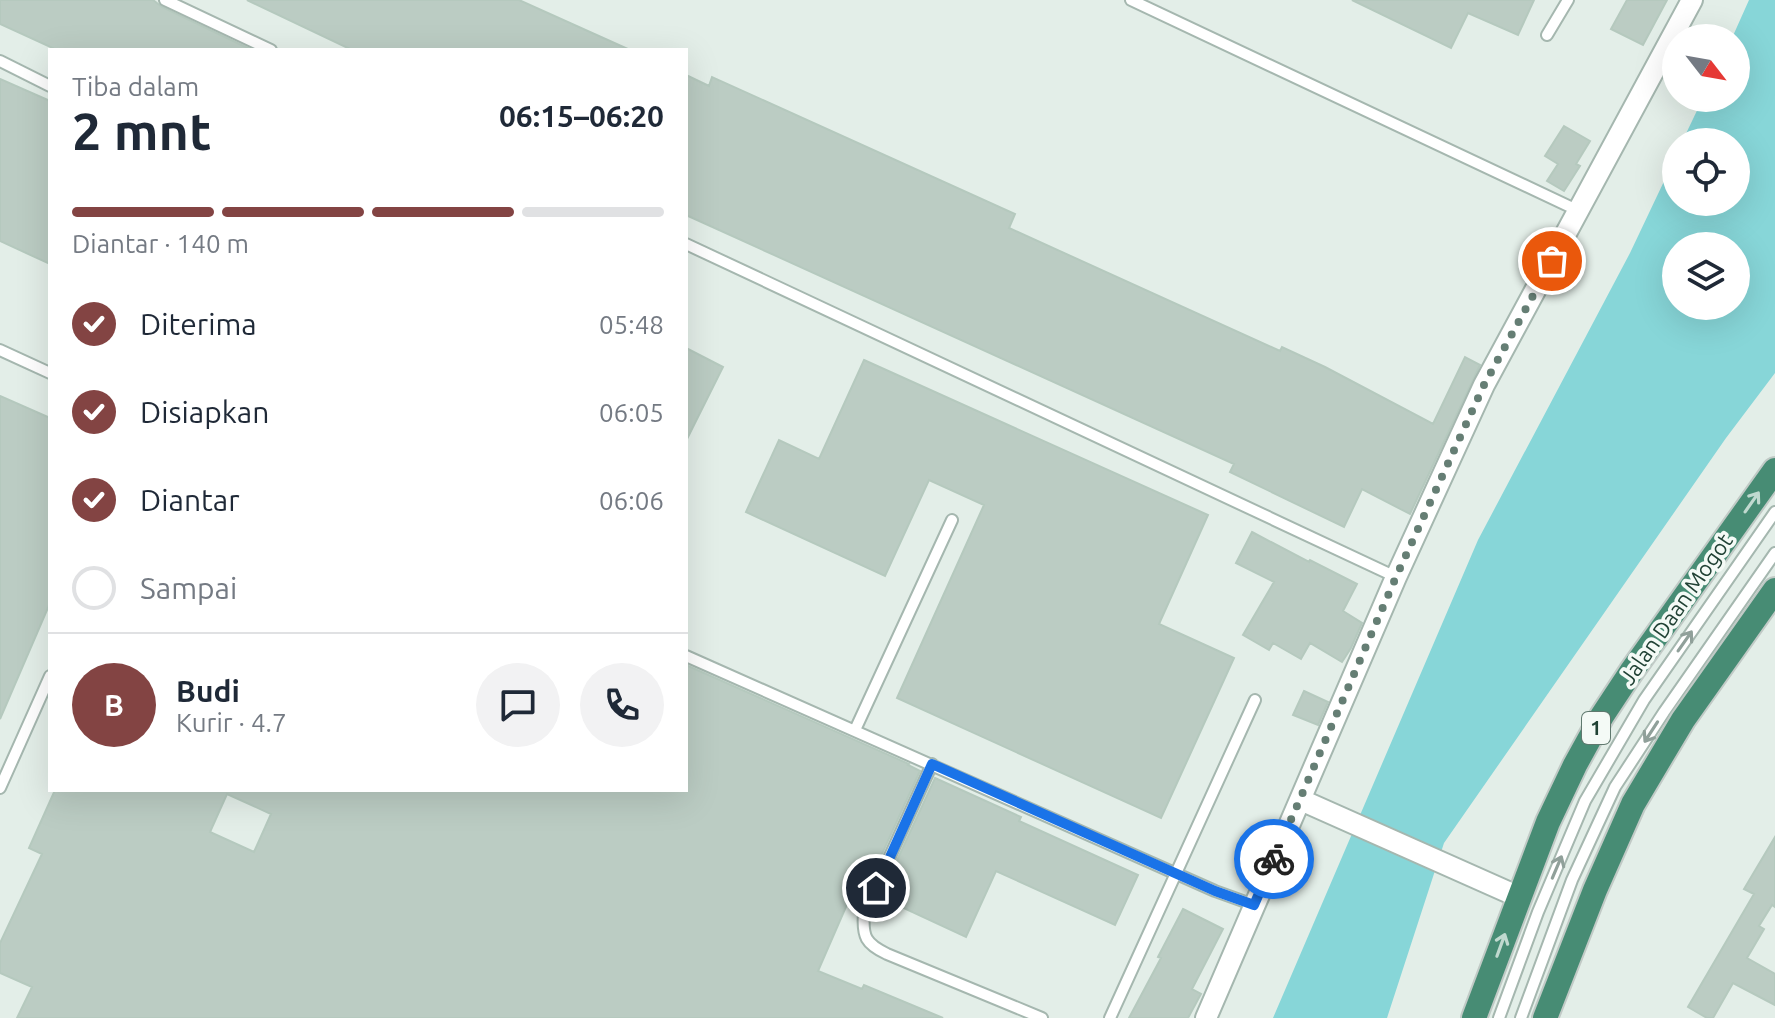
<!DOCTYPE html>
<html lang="id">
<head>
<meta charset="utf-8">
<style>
	body { margin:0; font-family:Ubuntu,sans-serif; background:#f2f2f3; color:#1f2937; height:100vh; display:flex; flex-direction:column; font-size:30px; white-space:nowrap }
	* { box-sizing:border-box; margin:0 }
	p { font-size:26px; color:#747a83 }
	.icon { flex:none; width:44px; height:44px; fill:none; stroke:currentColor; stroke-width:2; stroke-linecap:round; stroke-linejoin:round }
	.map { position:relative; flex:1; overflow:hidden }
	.drawer { position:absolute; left:48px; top:48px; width:640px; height:744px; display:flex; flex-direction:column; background:#fff; border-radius:0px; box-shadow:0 8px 32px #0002 }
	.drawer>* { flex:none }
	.needle { width:52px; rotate:121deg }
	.tools { position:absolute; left:1662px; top:24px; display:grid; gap:16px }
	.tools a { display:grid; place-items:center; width:88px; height:88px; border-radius:50%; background:#fff; box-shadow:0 8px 32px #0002; font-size:40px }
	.pin { position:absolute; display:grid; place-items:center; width:68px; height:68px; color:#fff; margin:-34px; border:4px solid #fff; border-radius:50%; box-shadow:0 2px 8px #0007 }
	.courier { position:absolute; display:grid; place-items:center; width:80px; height:80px; margin:-40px; border:6px solid #1a73e8; border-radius:50%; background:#fff; color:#222; box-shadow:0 2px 10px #0007 }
	.head em { font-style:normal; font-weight:700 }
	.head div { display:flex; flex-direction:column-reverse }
	.head { display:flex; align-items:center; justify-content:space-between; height:136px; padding:0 24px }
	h1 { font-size:52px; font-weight:700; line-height:60px }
	.bar { display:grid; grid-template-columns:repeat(4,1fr); gap:12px 8px; align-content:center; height:96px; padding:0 24px }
	.bar i { height:10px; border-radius:6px; background:#e0e1e3 }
	.bar .on { background:#834443 }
	.bar p { grid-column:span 4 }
	.line { display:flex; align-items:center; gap:20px; padding:0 24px; border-top:2px solid #e0e1e3 }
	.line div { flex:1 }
	.round { display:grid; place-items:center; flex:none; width:84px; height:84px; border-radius:42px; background:#f2f2f3 }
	ol { padding:0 24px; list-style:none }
	li { display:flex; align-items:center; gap:24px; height:88px }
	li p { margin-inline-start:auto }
	li .icon { padding:8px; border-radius:50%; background:#834443; color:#fff; stroke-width:4 }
	li:last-child { color:#747a83 }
	li i { width:44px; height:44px; border:4px solid #e0e1e3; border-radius:50% }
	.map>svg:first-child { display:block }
	.water { fill:#87d6d8; fill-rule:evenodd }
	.building { fill:#bbccc3; stroke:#b5c9be; stroke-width:2; fill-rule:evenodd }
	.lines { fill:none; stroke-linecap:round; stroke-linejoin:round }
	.service-casing { stroke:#a5b7af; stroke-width:14 }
	.minor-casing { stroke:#a5b7af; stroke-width:24 }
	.trunk-casing { stroke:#c1cac6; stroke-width:28 }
	.service { stroke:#fff; stroke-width:10 }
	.minor { stroke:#fff; stroke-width:20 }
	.trunk { stroke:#478c74; stroke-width:24 }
	.oneway { stroke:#c0d9cf }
	.oneway2 { stroke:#90a09a }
	.done { stroke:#657e74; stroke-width:8; stroke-dasharray:0 14.4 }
	.route { stroke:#1a73e8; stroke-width:10 }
	.labels { text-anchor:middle; stroke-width:7; stroke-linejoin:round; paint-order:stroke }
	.shield { fill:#f4faf6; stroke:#60796f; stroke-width:2 }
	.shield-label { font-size:20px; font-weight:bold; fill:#214235 }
	.street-label { font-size:22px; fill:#214235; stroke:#f4faf6 }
</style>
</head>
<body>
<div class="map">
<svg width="1775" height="1018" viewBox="0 0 1775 1018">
	<rect width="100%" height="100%" fill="#e3eee8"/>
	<path class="water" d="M1749,0H1775V373L1726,438L1444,843L1387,1018H1273L1478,540L1630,253L1676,156V202H1736V142H1682L1703,98H1736V38H1732ZM1676,246H1736V306H1676Z"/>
	<path class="building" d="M0,0H153L162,7L252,50H57L0,24Z
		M247,0H519L630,50H352Z
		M1352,0H1534L1518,35L1468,13L1451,48Z
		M1627,0H1667L1643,45L1611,29Z
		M686,75L709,86L712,77L1015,214L1009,228L1280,351L1282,347L1325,367L1433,424L1465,357L1480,365L1410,514L1362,489L1344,527L1230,472L1234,464L686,215Z
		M0,79L50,101V264L0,241Z
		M1564,126L1590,141L1576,164L1580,166L1564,191L1547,181L1558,164L1545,156Z
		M686,348L723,367L686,441Z
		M864,360L1208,515L1159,624L1234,658L1161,818L897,698L984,505L929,480L885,576L746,512L779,440L819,459Z
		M0,396L50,418V603L0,719Z
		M1252,532L1309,562L1310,560L1357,584L1343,611L1362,623L1351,648L1342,662L1310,643L1301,659L1273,643L1269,650L1243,635L1274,582L1236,563Z
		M686,665L909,764L908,765L920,771L865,891L855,886L818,971L862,989L864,985L943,1018H17L32,987L0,973V943L42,854L29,848L55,790H686ZM227,794L271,814L254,852L210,832Z
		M1304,691L1328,702L1318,725L1293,715Z
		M935,778L1021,817L1019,821L1138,875L1115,925L996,871L966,937L880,897Z
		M1775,837V907L1772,905L1759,926L1764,929L1747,958L1775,974V1005L1733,983L1713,1018H1707L1688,1007L1754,894L1744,889Z
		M1183,909L1223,929L1192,989L1201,994L1188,1018H1129L1161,958L1158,957Z"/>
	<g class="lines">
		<g class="service-casing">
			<path id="service" d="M165,0L271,50
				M1131,0L1579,211
				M1547,35L1568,0
				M0,61L50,86
				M686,244L1396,577
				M0,350L50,373
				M686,656L1215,891L1254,905
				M855,730L952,520
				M932,764L864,913C862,937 866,944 887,954L1042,1018
				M0,788L50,676
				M1110,1018L1255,700
				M1499,1018L1538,912L1585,801L1644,700L1775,512
				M1521,1018L1572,880L1615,787L1664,712L1775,553"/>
		</g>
		<g class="minor-casing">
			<path id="minor" d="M1301,800L1519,897
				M1206,1018L1396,577L1484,385L1692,0"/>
		</g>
		<g class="trunk-casing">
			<path id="trunk" d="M1474,1018L1548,822L1575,765L1602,716L1631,672L1775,470
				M1545,1018L1595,890L1633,804L1683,720L1775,590"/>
		</g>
		<use href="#service" class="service"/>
		<use href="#minor" class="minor"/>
		<use href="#trunk" class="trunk"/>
	</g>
	<defs><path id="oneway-shaft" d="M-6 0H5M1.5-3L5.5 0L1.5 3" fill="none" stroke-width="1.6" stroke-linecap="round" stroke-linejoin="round" transform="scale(2)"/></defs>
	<g class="oneway">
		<use href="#oneway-shaft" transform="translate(1752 502) rotate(-55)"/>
		<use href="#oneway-shaft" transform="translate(1501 945) rotate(-70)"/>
	</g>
	<g class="oneway2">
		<use href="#oneway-shaft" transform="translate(1685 641) rotate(-55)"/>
		<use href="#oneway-shaft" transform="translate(1651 732) rotate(123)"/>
		<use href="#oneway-shaft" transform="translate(1557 867) rotate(-67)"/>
	</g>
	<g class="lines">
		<path class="done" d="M1274,859L1396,577L1484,385L1552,261"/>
		<path class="route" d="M876,888L932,764L1215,891L1254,905L1274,859"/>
	</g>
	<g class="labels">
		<rect class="shield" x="1582" y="712" width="28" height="32" rx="6"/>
		<g class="shield-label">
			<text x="1596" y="735">1</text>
		</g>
		<g class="street-label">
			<text transform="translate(1676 609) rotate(-55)" y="8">Jalan Daan Mogot</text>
		</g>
	</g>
</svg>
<div class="tools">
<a><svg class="needle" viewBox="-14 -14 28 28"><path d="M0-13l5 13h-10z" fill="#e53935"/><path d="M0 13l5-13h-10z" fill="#747a83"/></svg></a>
<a><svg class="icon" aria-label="locate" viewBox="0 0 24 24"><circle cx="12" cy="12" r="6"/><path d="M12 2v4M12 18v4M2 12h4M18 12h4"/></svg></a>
<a><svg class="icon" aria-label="layers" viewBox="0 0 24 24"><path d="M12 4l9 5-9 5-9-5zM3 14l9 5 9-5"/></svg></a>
</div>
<div class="pin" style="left:1552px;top:261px;background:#ea580c"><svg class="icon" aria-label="bag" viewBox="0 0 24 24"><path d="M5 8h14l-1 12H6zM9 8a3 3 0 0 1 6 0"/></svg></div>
<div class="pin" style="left:876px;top:888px;background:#1f2937"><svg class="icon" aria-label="home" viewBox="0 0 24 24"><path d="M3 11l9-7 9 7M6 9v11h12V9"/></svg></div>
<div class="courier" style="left:1274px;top:859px"><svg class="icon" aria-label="bike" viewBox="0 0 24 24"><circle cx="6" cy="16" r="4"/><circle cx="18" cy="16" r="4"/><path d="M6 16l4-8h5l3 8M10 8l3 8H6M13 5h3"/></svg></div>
<section class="drawer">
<div class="head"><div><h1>2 mnt</h1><p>Tiba dalam</p></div><em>06:15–06:20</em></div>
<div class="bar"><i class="on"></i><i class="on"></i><i class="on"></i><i></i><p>Diantar · 140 m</p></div>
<ol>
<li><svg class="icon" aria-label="check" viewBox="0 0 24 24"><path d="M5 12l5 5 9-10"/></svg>Diterima<p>05:48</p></li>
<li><svg class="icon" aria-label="check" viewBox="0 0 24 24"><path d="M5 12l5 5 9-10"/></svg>Disiapkan<p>06:05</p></li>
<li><svg class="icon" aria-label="check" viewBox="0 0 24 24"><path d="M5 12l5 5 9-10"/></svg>Diantar<p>06:06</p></li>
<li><i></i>Sampai</li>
</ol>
<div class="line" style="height:144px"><b class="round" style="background:#834443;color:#fff">B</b><div><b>Budi</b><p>Kurir · 4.7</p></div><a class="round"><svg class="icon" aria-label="chat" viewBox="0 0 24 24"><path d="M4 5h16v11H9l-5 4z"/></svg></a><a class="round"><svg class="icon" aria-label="phone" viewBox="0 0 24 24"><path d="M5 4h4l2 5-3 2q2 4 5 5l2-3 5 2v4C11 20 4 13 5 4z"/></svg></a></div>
</section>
</div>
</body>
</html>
